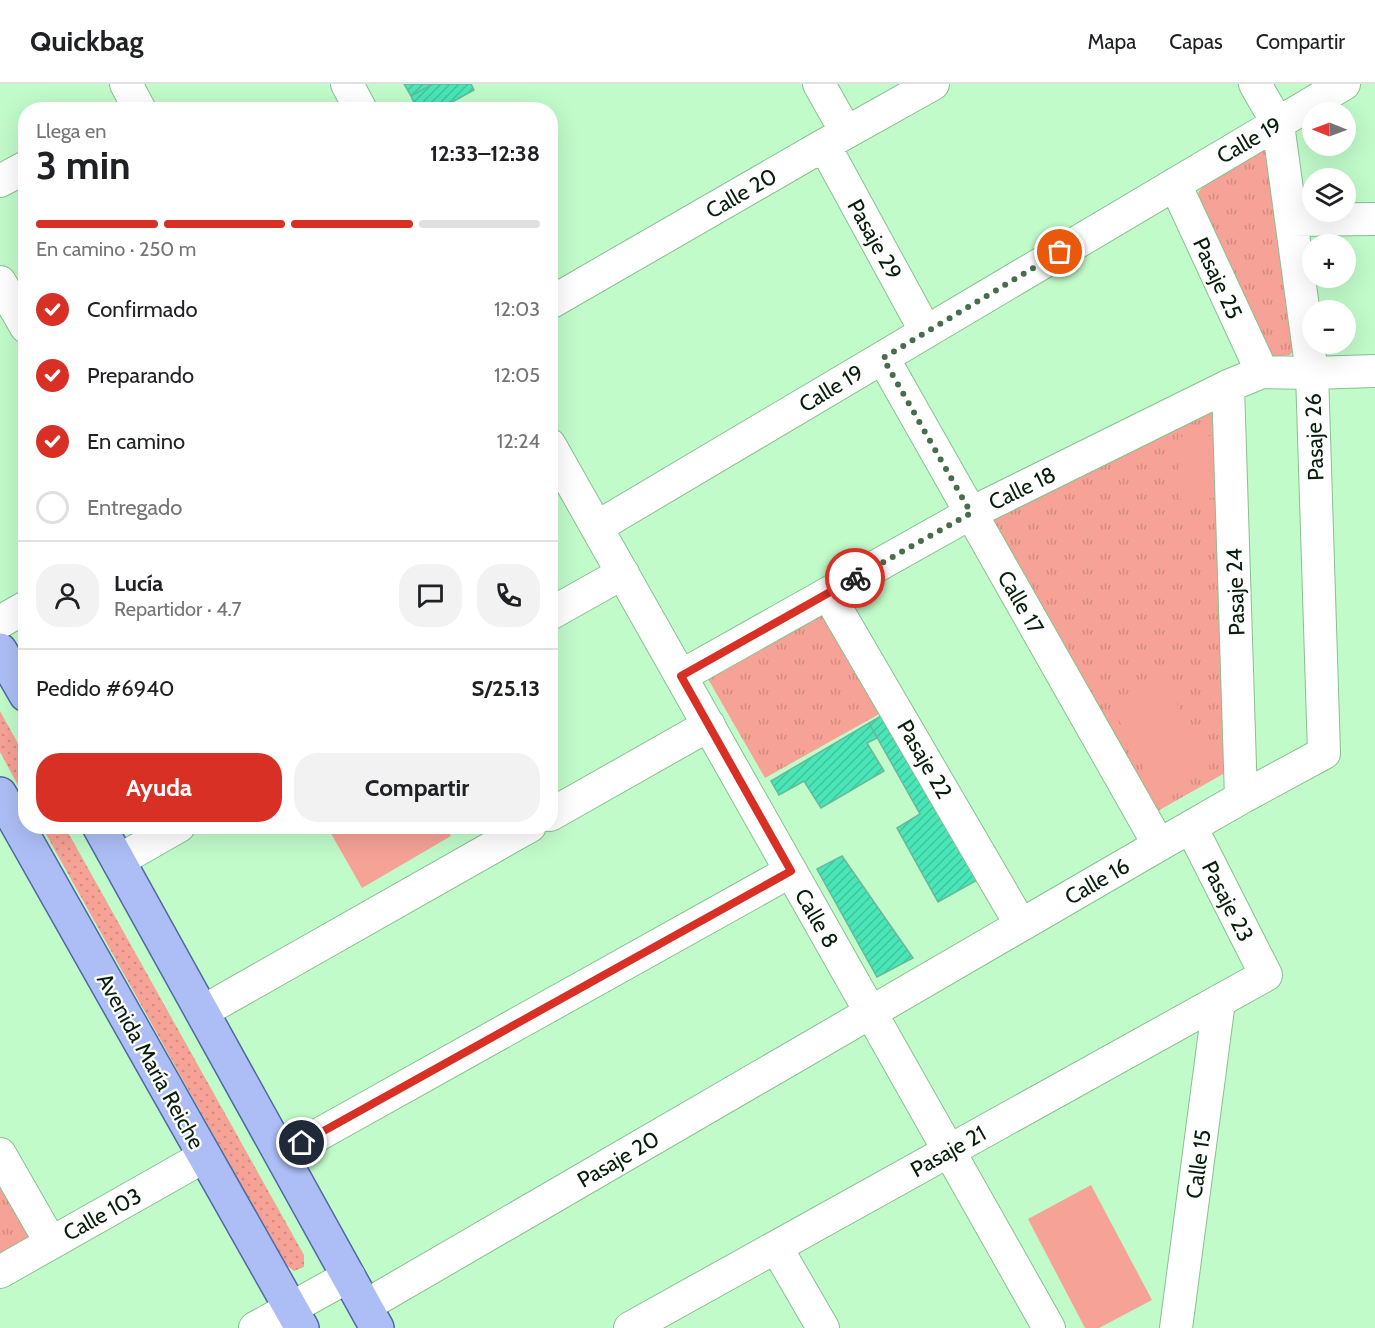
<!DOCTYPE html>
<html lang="es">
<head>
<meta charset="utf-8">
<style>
	body { margin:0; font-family:Cabin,sans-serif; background:#f2f2f2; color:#202124; height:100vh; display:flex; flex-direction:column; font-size:22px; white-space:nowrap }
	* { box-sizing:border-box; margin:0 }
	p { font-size:20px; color:#757577 }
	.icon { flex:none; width:33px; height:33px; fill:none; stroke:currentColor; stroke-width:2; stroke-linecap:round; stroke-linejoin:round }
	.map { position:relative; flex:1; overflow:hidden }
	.sheet { position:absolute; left:18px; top:18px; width:540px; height:732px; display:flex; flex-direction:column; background:#fff; border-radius:24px; box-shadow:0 6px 24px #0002 }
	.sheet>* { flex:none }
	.needle { width:39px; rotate:271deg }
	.buttons { position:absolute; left:1302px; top:18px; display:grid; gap:12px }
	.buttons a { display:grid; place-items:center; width:54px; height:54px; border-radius:50%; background:#fff; box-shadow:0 6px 24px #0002; font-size:30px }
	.pin { position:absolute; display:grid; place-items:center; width:51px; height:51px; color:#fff; margin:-26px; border:3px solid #fff; border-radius:50%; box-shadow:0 2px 6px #0007 }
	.courier { position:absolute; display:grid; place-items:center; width:60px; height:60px; margin:-30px; border:4px solid #d93025; border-radius:50%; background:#fff; color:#222; box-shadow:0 2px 8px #0007 }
	.summary em { font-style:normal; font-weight:700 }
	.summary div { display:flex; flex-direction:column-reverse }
	.summary { display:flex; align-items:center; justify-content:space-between; height:102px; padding:0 18px }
	h1 { font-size:39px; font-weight:700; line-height:45px }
	.bar { display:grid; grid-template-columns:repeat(4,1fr); gap:9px 6px; align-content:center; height:72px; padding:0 18px }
	.bar i { height:8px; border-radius:4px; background:#e0e0e0 }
	.bar .on { background:#d93025 }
	.bar p { grid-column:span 4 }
	.line { display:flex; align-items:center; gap:15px; padding:0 18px; border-top:2px solid #e0e0e0 }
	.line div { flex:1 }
	.round { display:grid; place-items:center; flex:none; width:63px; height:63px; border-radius:24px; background:#f2f2f2 }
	ol { padding:0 18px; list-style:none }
	li { display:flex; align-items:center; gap:18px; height:66px }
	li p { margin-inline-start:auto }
	li .icon { padding:6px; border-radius:50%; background:#d93025; color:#fff; stroke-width:4 }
	li:last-child { color:#757577 }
	li i { width:33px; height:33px; border:3px solid #e0e0e0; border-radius:50% }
	.button { display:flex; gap:12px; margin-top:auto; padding:12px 18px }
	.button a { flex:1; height:69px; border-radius:24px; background:#d93025; color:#fff; font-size:24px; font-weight:700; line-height:69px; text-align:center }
	.button a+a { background:#f2f2f2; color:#202124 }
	header { display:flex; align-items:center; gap:36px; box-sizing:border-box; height:84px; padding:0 30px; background:#fff; border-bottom:2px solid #e0e0e0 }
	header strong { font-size:28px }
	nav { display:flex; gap:33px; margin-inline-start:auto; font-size:21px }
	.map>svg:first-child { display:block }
	.grass { fill:url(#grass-dots) }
	.park { fill:url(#park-tufts) }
	.garden { fill:#f7a296 }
	.building { fill:url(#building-hatch); stroke:#69b89b; stroke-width:1.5 }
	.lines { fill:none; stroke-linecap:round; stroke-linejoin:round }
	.street-casing { stroke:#89c091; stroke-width:34 }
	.primary-casing { stroke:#4f6aa0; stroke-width:36 }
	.street { stroke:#fff; stroke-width:32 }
	.primary { stroke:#acbef5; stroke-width:33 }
	.done { stroke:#496c4f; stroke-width:6; stroke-dasharray:0 10.8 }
	.route { stroke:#d93025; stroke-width:8 }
	.labels { text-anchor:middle; stroke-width:4.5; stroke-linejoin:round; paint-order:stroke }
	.street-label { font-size:22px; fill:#091f0d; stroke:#fff }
</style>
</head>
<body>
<header>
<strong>Quickbag</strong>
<nav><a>Mapa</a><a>Capas</a><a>Compartir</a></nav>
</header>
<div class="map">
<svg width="1375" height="1244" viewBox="0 0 1375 1244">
	<defs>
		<pattern id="grass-dots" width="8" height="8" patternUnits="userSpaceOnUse" patternTransform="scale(1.5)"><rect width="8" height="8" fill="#f7a296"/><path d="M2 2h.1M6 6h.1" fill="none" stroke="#d28b80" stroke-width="1.8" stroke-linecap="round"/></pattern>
		<pattern id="park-tufts" width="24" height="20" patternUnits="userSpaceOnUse" patternTransform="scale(1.5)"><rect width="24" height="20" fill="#f7a296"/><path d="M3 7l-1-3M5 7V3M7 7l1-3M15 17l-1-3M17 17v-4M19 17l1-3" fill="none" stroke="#d28b80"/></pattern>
		<pattern id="building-hatch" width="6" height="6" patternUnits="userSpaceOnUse" patternTransform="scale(1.5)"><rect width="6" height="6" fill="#4ae6b7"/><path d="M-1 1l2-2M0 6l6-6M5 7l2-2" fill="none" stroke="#3fc59c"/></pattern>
	</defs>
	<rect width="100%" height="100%" fill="#c1fbca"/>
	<path class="grass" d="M0,627L25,672V714L0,668Z
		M42,743H65L304,1171V1183L294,1187L286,1181Z"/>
	<path class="park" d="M1258,67H1267L1295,264L1290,271L1266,274L1195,123L1199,107L1207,99Z
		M1215,307L1232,685L1156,728L990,436Z
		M824,528L881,629L765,694L708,595Z
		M0,1095L30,1153L0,1171Z"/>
	<path class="garden" d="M1213,352L1215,414L1179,415L1178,353Z
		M1163,592L1210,684L1158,712L1110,619Z
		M335,743H446L451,752L362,804L329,746Z
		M1091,1101L1152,1216L1099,1244H1085L1028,1135Z"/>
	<path class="building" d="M404,0H433L411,12Z
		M433,0H471L474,6L438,26H417L411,12Z
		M886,629L979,795L938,818L897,744L920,730L869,639Z
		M869,639L877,654L867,659L884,687L821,724L804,697L779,711L771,697Z
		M842,772L913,874L877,893L817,785Z"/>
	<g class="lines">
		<g class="street-casing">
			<path id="street" d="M126,0L140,26
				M347,0L361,26
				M819,0L846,48
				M824,61L926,248
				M0,97L26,83
				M1175,100L1262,288
				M1291,136L1375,135
				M0,198L26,243
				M550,219L824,61L933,0
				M883,274L1159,761
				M1228,302L1241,714
				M550,361L1049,1244
				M597,443L1344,0
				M828,510L1021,841
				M550,530L623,489
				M0,538L26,523
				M681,592L971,429L1228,302L1262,288L1312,289L1375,287
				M550,731L709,641
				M118,777L179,742
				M202,928L530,742
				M0,1070L51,1159
				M282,1071L791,787
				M776,1163L823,1244
				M0,1188L205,1072
				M365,1222L1159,761L1241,714L1324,669L1312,289L1278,40L1255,0
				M255,1244L349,1192
				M630,1244L1266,891L1191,743
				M1176,1244L1219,917"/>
		</g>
		<g class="primary-casing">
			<path id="primary" d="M0,566L26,611
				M0,710L302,1244
				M99,742L377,1244"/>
		</g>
		<use href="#street" class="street"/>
		<use href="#primary" class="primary"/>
	</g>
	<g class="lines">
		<path class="done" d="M855,494L971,429L883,274L1060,168"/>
		<path class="route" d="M302,1059L791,787L681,592L855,494"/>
	</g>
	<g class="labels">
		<g class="street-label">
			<text transform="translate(1249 56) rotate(-30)" y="8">Calle 19</text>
			<text transform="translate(741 109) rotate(-30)" y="8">Calle 20</text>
			<text transform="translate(875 155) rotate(61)" y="8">Pasaje 29</text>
			<text transform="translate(1218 194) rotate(65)" y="8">Pasaje 25</text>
			<text transform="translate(831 304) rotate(-31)" y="8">Calle 19</text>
			<text transform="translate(1314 353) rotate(-92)" y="8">Pasaje 26</text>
			<text transform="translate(1022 404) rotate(-26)" y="8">Calle 18</text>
			<text transform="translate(1235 508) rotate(-92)" y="8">Pasaje 24</text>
			<text transform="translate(1021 518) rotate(60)" y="8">Calle 17</text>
			<text transform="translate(925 675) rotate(60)" y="8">Pasaje 22</text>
			<text transform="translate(1097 797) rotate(-30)" y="8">Calle 16</text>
			<text transform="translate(1228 817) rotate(63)" y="8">Pasaje 23</text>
			<text transform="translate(817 834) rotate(60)" y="8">Calle 8</text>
			<text transform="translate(151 977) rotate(61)" y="8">Avenida María Reiche</text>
			<text transform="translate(948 1067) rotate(-29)" y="8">Pasaje 21</text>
			<text transform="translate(618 1075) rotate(-30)" y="8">Pasaje 20</text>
			<text transform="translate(1198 1080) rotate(-82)" y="8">Calle 15</text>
			<text transform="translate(102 1130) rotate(-29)" y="8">Calle 103</text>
		</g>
	</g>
</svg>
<div class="buttons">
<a><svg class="needle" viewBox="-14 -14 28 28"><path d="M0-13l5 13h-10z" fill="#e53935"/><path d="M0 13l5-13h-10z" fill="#757577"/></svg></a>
<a><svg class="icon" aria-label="layers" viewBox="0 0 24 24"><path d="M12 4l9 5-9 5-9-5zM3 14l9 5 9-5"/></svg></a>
<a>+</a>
<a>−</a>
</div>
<div class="pin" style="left:1060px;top:168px;background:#ea580c"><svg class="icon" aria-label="bag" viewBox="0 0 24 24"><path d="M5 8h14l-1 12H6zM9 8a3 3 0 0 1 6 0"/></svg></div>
<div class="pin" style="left:302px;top:1059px;background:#1f2937"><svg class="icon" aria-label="home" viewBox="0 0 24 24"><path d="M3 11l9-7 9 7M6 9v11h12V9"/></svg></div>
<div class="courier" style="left:855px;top:494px"><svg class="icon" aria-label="bike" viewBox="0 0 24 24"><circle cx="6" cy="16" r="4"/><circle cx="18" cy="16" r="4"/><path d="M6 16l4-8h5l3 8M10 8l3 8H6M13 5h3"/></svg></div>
<section class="sheet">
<div class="summary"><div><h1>3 min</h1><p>Llega en</p></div><em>12:33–12:38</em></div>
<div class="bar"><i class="on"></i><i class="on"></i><i class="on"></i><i></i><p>En camino · 250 m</p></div>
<ol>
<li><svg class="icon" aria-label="check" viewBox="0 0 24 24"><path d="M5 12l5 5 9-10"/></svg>Confirmado<p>12:03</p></li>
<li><svg class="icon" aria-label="check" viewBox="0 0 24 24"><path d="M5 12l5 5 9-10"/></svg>Preparando<p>12:05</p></li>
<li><svg class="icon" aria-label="check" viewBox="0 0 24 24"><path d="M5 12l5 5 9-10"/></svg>En camino<p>12:24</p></li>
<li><i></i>Entregado</li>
</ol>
<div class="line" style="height:108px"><a class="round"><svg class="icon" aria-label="person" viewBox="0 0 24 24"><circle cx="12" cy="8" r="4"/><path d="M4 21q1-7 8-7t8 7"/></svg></a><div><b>Lucía</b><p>Repartidor · 4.7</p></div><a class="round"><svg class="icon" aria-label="chat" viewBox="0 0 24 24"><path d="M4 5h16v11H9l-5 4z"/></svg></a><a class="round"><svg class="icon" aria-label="phone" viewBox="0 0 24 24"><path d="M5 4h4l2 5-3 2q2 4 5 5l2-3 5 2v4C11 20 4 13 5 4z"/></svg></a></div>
<div class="line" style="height:78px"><div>Pedido #6940</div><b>S/25.13</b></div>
<div class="button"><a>Ayuda</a><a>Compartir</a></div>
</section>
</div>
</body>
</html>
